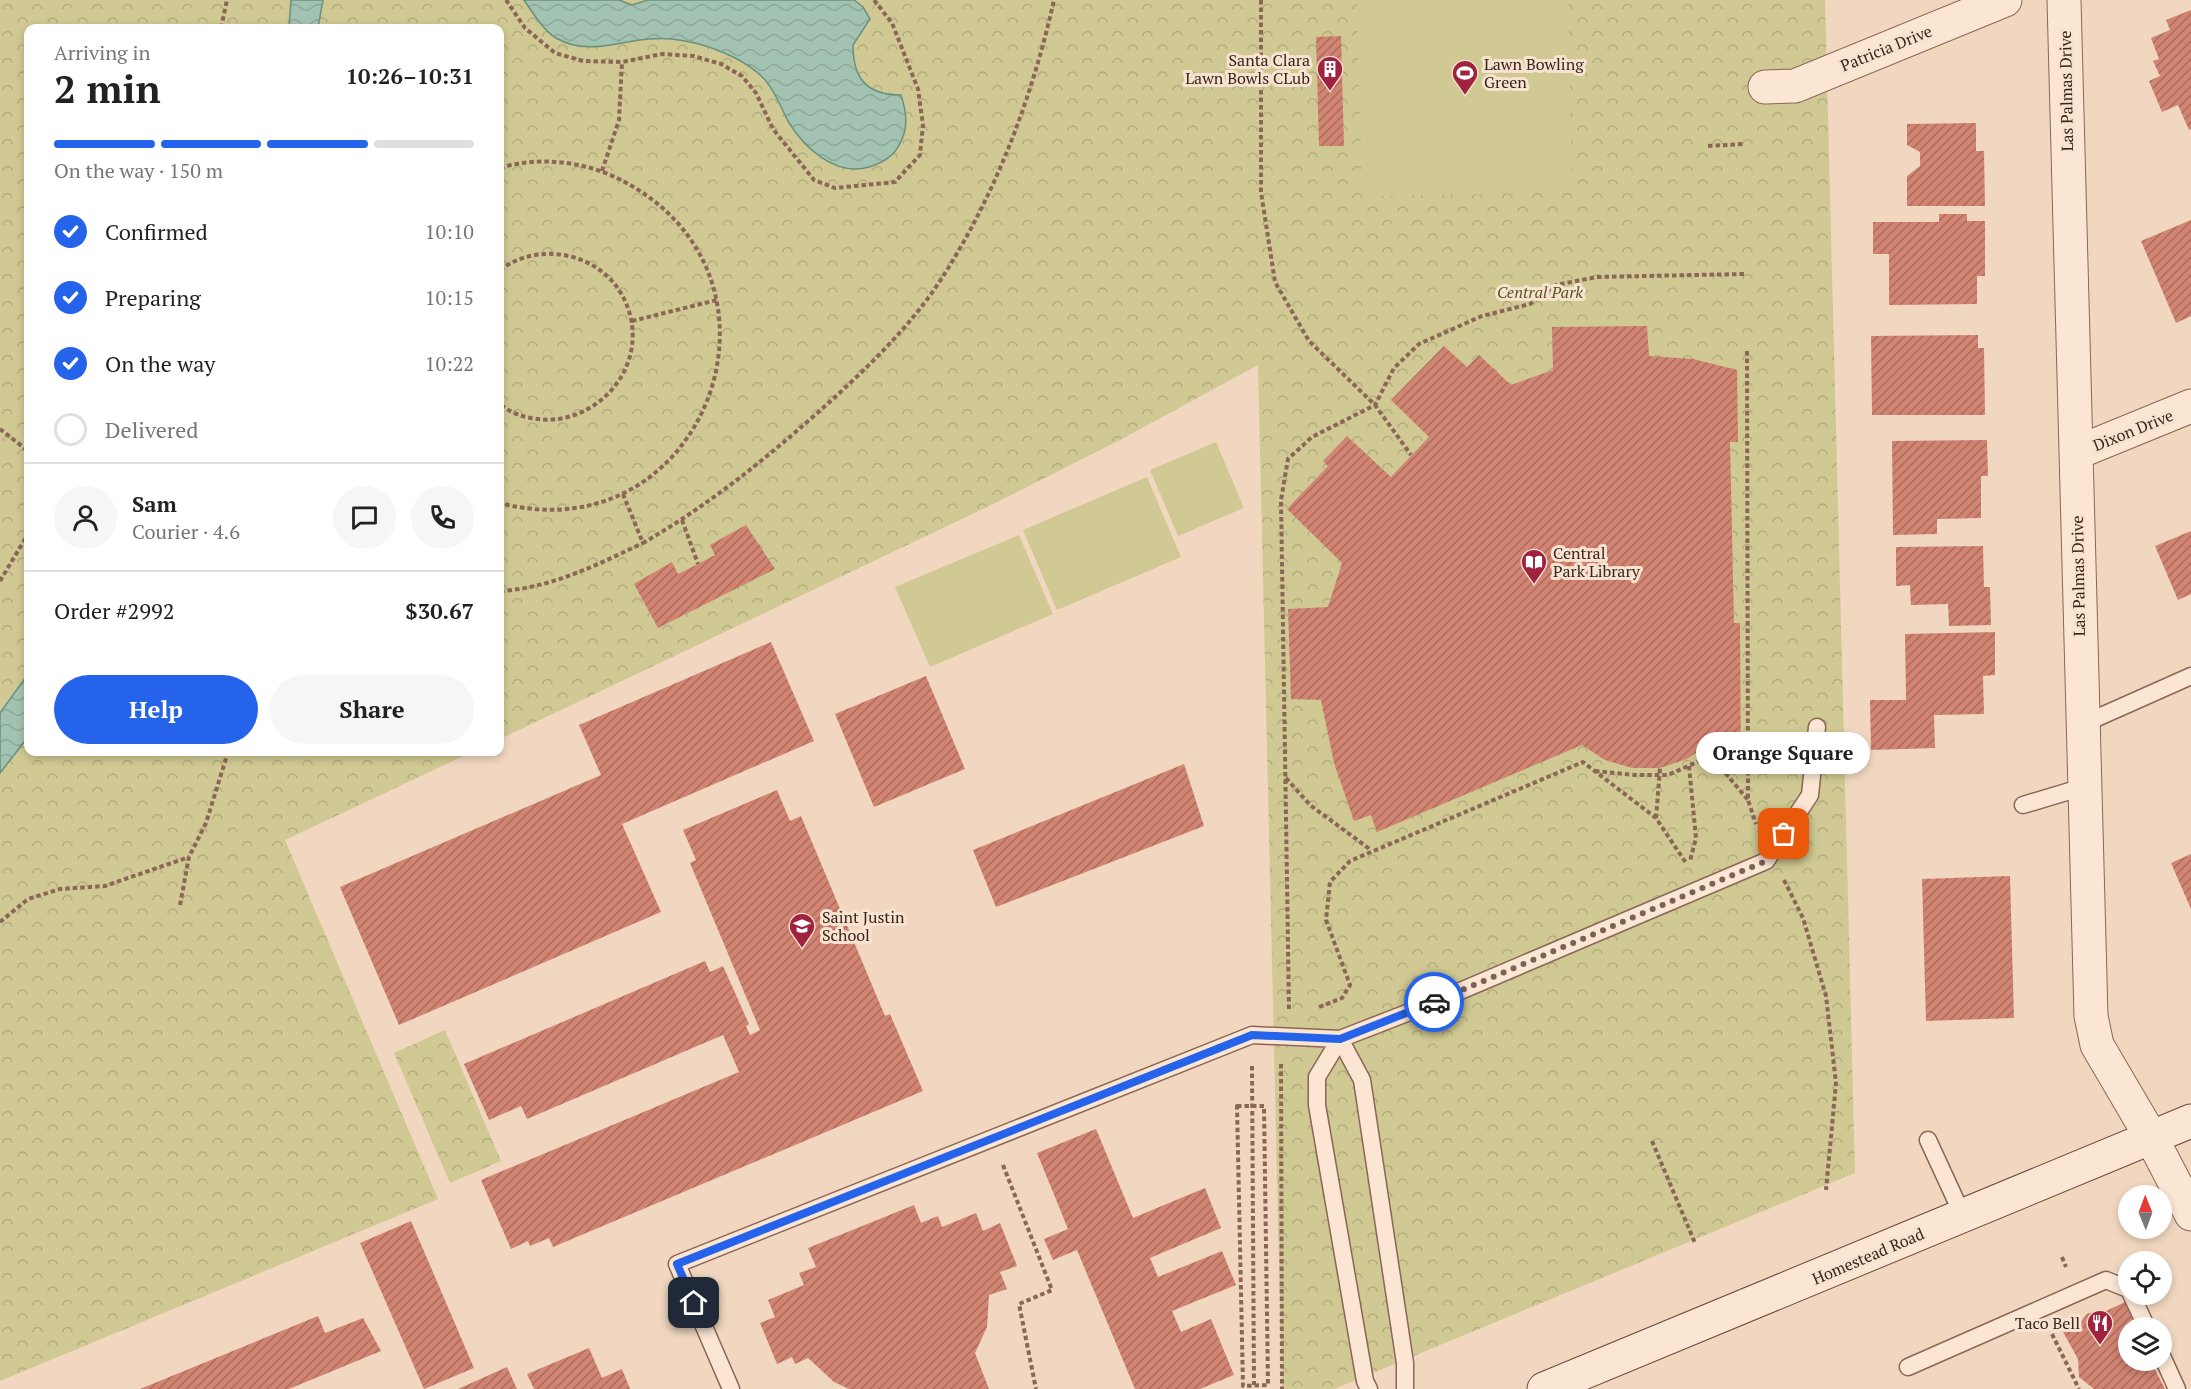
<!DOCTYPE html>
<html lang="en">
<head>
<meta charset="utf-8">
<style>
	body { margin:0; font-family:"PT Serif",serif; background:#f6f6f6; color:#222; height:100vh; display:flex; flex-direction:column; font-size:22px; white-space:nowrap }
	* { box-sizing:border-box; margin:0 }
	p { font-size:20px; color:#767676 }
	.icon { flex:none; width:33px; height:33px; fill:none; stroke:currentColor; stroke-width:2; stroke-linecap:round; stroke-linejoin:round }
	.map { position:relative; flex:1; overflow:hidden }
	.details { position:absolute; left:24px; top:24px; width:480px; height:732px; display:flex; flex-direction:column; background:#fff; border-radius:12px; box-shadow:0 3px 9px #0003 }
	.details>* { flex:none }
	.needle { width:39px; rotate:359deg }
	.buttons { position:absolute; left:2118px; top:1185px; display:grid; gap:12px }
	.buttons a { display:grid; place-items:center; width:54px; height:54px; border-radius:50%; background:#fff; box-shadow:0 3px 9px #0003; font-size:30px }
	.pin { position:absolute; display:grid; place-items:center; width:51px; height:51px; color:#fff; margin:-26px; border-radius:12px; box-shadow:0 3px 9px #0006 }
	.courier { position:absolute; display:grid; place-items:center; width:60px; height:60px; margin:-30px; border:4px solid #2563eb; border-radius:50%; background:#fff; color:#222; box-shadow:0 2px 8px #0007 }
	.bubble { position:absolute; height:42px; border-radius:21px; background:#fff; box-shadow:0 3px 9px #0003; font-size:20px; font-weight:600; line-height:42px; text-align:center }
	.summary em { font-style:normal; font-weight:600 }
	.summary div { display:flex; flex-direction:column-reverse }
	.summary { display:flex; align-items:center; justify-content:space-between; height:102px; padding:0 30px }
	h1 { font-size:39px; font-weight:600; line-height:45px }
	.bar { display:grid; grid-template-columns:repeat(4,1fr); gap:9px 6px; align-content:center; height:72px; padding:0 30px }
	.bar i { height:8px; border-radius:4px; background:#e0e0e0 }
	.bar .selected { background:#2563eb }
	.bar p { grid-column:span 4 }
	.line { display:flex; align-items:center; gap:15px; padding:0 30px; border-top:2px solid #e0e0e0 }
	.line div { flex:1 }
	.round { display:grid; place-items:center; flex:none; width:63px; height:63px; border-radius:32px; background:#f6f6f6 }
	ol { padding:0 30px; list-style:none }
	li { display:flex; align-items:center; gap:18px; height:66px }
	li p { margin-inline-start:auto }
	li .icon { padding:6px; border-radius:50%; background:#2563eb; color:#fff; stroke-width:4 }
	li:last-child { color:#767676 }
	li i { width:33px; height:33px; border:3px solid #e0e0e0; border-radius:50% }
	.cta { display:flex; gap:12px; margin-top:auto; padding:12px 30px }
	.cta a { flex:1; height:69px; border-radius:36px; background:#2563eb; color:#fff; font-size:24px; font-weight:600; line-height:69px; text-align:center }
	.cta a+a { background:#f6f6f6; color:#222 }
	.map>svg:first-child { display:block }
	.park { fill:url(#park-crowns) }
	.pitch { fill:#d0c993 }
	.water { fill:url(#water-waves); stroke:#69917e; stroke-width:1.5 }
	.building { fill:url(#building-hatch) }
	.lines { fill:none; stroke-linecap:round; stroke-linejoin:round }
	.service-casing { stroke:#8b6656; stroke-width:19 }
	.minor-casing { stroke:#8b6656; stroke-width:35 }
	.secondary-casing { stroke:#6d483a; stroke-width:35 }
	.path { stroke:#8b6656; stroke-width:4; stroke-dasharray:4.5 3; stroke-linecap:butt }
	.service { stroke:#fbe6d3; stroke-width:16 }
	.minor { stroke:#fbe6d3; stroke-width:33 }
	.secondary { stroke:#fbe6d3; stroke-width:33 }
	.done { stroke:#7a6355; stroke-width:6; stroke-dasharray:0 10.8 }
	.route { stroke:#2563eb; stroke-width:8 }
	.labels { text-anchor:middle; stroke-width:6; stroke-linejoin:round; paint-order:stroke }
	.street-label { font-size:16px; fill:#3a241c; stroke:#f8e3d0 }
	.poi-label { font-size:16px; fill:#3a241c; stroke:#f8e3d0; text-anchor:start }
	.park-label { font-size:16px; font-style:italic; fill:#575821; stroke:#f8e3d0 }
</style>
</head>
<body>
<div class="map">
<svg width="2191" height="1389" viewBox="0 0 2191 1389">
	<defs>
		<pattern id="park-crowns" width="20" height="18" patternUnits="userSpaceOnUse" patternTransform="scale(1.5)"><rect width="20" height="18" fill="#d0c993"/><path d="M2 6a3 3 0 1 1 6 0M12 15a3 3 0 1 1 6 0" fill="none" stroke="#b3ac7e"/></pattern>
		<pattern id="water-waves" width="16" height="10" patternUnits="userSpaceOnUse" patternTransform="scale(1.5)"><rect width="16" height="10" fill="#a3c3b2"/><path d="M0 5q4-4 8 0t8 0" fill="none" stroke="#8da798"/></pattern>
		<pattern id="building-hatch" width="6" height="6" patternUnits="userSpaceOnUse" patternTransform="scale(1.5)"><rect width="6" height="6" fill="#d28473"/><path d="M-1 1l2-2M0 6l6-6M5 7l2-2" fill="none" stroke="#ab6c5e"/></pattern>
	</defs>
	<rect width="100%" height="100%" fill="#f1d7c0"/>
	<path class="park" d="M0,0H1825L1855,1173L1334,1389H1282L1258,365L1120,440L985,508L500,739V28H28V752H472L285,840L438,1199L0,1381Z
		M445,1030L501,1161L450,1183L394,1053Z"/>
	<path class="pitch" d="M1357,0H1568L1572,192L1362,197Z
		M1216,442L1244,508L1178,536L1150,470Z
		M1147,477L1181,557L1057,610L1023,530Z
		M1019,535L1053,614L930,667L895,587Z"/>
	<path class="water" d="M291,0H323L318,28H289Z
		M524,0H619L632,5L648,0H854L863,7L870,19L853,45C853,78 866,95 901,95C907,114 909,129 898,147C892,158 881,163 869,167C836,177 804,148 788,121C781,108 776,93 766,81C753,66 735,57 717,50C697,42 671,37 650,39C617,41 587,56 556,38C544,31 532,12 524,0Z
		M28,674V737L0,773V713Z"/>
	<path class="building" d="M2191,10V129L2189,130L2178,105L2162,112L2149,81L2160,76L2153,61L2159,59L2151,38L2170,30L2166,20Z
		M1341,36L1344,146H1319L1316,37Z
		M1976,123V151H1984L1985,206H1907V176L1920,166V152L1907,145V124Z
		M1939,214H1967V221H1985V276H1977V304L1889,305V254H1873V222H1939Z
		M2191,220V316L2176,323L2141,241Z
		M1647,326L1649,356L1693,359L1737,370L1738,442H1730L1734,623H1740L1741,770L1710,743L1687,759L1660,768H1632L1605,760L1582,745L1377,832L1371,815L1354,821L1334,763L1321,700L1291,699L1288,609L1328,607L1342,563L1287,509L1328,466L1323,461L1347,436L1391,477L1429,437L1391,400L1444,346L1467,367L1479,355L1511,385L1553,370L1552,327Z
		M1978,335V348H1984L1985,415H1872L1871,336Z
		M1987,440L1988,476H1981V518L1937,519V534L1893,535L1892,441Z
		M746,525L775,569L658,628L634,584L672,562L678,574L698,564L715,555L710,545Z
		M2191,531V594L2178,600L2155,546Z
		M1983,546L1984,587H1990L1991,625L1949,626L1948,604L1911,605L1910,585L1896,586V547Z
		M1995,632V675L1983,676L1984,714L1934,715L1935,748L1871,750L1870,700H1906L1905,634Z
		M771,642L814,741L622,824L661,912L399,1025L340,887L601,775L579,725Z
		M926,676L965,769L874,807L835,714Z
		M1184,764L1204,826L996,907L973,850Z
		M777,790L790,821L801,816L885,1016L890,1014L923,1091L553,1247L549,1238L530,1246L528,1241L511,1249L481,1180L739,1072L723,1035L527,1119L521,1106L489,1120L464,1064L705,961L710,972L723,966L749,1024L746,1026L750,1035L760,1030L690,863L696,860L683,830Z
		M2191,854V909L2171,863Z
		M2010,876L2014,1018L1926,1021L1922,879Z
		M1096,1129L1133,1218L1205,1188L1221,1228L1150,1258L1158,1277L1222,1251L1236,1285L1172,1311L1181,1332L1211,1319L1234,1375L1200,1389H1135L1077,1250L1053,1260L1044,1239L1068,1229L1037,1153Z
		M914,1205L921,1223L938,1216L942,1227L976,1213L983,1231L1000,1223L1017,1266L1000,1272L1007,1289L989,1295L987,1327L975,1353L989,1389H849L834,1382L808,1358L795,1364L792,1357L777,1364L760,1323L775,1317L768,1300L804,1285L799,1273L816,1267L808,1248Z
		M411,1221L474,1368L424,1389L360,1243Z
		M2125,1302L2137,1327L2128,1328V1360H2150L2165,1389H2094L2079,1377L2078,1359L2063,1332L2079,1324L2087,1314L2099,1310L2106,1311Z
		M318,1316L325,1333L363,1318L381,1351L289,1389H140Z
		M589,1348L602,1378L622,1369L630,1389H534L527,1374Z
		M507,1367L517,1389H458Z"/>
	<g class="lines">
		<g class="service-casing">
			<path id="service" d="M2081,725L2191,676
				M2023,805L2083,787
				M1340,1039L1317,1077V1105L1365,1381L1369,1389
				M1340,1039L1362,1080L1405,1363V1389
				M1928,1140L1963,1216
				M2131,1294L2147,1328
				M2162,1356L2177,1389
				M1908,1367L2106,1280L2128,1289
				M731,1389L677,1264L1252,1035L1340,1039L1425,1006L1766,861L1810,795L1817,727"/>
		</g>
		<g class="minor-casing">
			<path id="minor" d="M2064,0L2091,1016L2097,1045L2151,1137L2191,1214
				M1765,87L1795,86L2005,0
				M2076,453L2191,406"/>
		</g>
		<g class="secondary-casing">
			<path id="secondary" d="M1544,1389L2191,1121"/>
		</g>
		<path class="path" d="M506,0L525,28L555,53L583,61L622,62L662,54L693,56L721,64L742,76L756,93L773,129L814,180L835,188L895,182L920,155L923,125L918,89L892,23L874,0
			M1261,0V192L1275,282L1309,341L1375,405L1411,455
			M221,28L227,0
			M1708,146L1744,144
			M500,168C538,156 583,161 619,179C811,275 705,557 500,503
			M602,171L619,120L622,62
			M500,270C538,241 598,252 622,295C650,345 620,403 568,417C547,423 517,419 500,404
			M632,321L717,300
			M1747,351L1748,800L1756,824
			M0,429L28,451
			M623,494L643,543C709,505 767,458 824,407C865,370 907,330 938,284C994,199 1032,99 1054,0
			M682,520L698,564
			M0,581L28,534
			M500,591C551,588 597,565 643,543
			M1689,766L1696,838L1690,861
			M1595,771L1635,775H1668L1711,756L1748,800
			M1286,778L1310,805L1371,850
			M1656,818L1660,768
			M1784,880L1803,918L1826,996L1836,1083L1826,1190
			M180,905L189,857L206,823L228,752
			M0,922L28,899L60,889L105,886L189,857
			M1319,1007L1342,998L1350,985L1326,920L1330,882L1350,861L1583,762L1656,818L1686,863
			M1289,1009L1281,500L1288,459L1312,437L1375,405L1394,368L1419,344L1482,316L1530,304L1556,285L1597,277L1744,274
			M1281,1064L1282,1389
			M1252,1066L1254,1385
			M1237,1106H1264L1268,1385L1243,1386Z
			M1652,1141L1695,1243
			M1003,1165L1052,1290L1019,1304L1036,1389
			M2062,1257L2066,1267
			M2052,1334L2079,1389"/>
		<use href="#service" class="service"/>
		<use href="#minor" class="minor"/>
		<use href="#secondary" class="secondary"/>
	</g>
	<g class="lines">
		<path class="done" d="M1434,1002L1766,861L1784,834"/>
		<path class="route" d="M694,1303L677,1264L1252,1035L1340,1039L1434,1002"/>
	</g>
	<defs>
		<g id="building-pin" transform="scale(1.35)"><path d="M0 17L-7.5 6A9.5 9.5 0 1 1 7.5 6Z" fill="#9f223f" stroke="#f8e3d0"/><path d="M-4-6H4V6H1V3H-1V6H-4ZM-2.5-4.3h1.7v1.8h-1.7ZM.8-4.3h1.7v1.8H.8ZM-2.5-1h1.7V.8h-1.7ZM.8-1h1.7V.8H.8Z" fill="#fff"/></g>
		<g id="stadium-pin" transform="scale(1.35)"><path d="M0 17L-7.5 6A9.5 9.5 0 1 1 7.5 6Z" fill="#9f223f" stroke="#f8e3d0"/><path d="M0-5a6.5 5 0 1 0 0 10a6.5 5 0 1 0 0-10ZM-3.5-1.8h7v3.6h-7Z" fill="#fff"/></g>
		<g id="library-pin" transform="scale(1.35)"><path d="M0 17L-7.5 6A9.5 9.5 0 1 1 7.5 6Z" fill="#9f223f" stroke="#f8e3d0"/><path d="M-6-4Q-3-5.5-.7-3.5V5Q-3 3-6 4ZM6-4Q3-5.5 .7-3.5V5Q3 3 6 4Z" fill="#fff"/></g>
		<g id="school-pin" transform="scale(1.35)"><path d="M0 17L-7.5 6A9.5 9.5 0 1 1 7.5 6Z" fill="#9f223f" stroke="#f8e3d0"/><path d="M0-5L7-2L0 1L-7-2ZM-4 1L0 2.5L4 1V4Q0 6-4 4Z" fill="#fff"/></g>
		<g id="restaurant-pin" transform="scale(1.35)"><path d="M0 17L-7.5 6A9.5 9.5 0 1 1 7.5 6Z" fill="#9f223f" stroke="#f8e3d0"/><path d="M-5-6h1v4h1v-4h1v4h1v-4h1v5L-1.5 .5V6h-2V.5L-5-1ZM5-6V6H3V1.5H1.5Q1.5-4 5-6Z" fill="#fff"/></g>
	</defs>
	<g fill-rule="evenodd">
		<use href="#building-pin" x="1330" y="69"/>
		<use href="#stadium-pin" x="1465" y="73"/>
		<use href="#library-pin" x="1534" y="562"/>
		<use href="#school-pin" x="802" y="926"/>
		<use href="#restaurant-pin" x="2100" y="1323"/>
	</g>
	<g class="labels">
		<g class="street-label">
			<text transform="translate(1886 48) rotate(-22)" y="6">Patricia Drive</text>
			<text transform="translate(2066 91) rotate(-91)" y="6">Las Palmas Drive</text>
			<text transform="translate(2133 430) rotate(-22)" y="6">Dixon Drive</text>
			<text transform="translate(2078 576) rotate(-91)" y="6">Las Palmas Drive</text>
			<text transform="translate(1868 1256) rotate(-23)" y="6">Homestead Road</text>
		</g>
		<g class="poi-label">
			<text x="1310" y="66" text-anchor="end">Santa Clara<tspan x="1310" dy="18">Lawn Bowls CLub</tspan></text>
			<text x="1484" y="70">Lawn Bowling<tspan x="1484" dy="18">Green</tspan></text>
			<text x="1553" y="559">Central<tspan x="1553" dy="18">Park Library</tspan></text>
			<text x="822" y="923">Saint Justin<tspan x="822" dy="18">School</tspan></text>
			<text x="2080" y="1329" text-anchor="end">Taco Bell</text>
		</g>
		<g class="park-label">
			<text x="1540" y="298">Central Park</text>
		</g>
	</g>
</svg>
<div class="buttons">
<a><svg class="needle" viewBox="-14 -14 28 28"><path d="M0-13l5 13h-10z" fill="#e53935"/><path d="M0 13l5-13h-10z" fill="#767676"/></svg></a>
<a><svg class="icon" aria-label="locate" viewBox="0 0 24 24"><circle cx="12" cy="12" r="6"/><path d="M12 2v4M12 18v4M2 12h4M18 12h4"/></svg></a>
<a><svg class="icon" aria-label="layers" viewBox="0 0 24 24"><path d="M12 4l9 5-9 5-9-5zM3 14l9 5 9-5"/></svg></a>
</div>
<div class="pin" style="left:1784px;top:834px;background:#ea580c"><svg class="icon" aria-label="bag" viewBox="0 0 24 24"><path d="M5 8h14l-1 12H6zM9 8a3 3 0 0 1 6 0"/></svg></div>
<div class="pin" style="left:694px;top:1303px;background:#1f2937"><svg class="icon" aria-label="home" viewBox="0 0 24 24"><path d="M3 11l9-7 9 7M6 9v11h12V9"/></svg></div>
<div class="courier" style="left:1434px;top:1002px"><svg class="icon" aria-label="car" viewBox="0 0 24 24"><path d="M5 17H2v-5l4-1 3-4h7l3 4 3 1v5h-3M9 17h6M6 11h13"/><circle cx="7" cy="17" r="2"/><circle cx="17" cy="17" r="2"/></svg></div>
<div class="bubble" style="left:1696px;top:732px;width:174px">Orange Square</div>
<section class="details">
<div class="summary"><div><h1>2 min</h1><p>Arriving in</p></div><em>10:26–10:31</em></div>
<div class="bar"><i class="selected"></i><i class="selected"></i><i class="selected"></i><i></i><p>On the way · 150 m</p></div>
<ol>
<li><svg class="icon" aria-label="check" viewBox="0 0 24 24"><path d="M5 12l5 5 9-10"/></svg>Confirmed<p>10:10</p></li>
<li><svg class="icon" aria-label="check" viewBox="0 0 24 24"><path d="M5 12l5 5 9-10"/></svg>Preparing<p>10:15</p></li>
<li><svg class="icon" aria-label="check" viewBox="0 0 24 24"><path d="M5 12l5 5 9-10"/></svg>On the way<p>10:22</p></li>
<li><i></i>Delivered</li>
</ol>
<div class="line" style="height:108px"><a class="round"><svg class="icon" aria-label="person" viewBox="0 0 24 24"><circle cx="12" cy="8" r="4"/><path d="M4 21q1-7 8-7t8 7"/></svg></a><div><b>Sam</b><p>Courier · 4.6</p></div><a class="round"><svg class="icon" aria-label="chat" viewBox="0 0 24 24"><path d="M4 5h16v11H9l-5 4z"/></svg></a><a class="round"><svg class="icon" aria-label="phone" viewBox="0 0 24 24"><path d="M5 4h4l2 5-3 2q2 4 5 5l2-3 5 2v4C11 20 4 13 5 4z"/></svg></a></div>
<div class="line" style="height:78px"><div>Order #2992</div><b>$30.67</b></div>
<div class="cta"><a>Help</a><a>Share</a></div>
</section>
</div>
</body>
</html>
